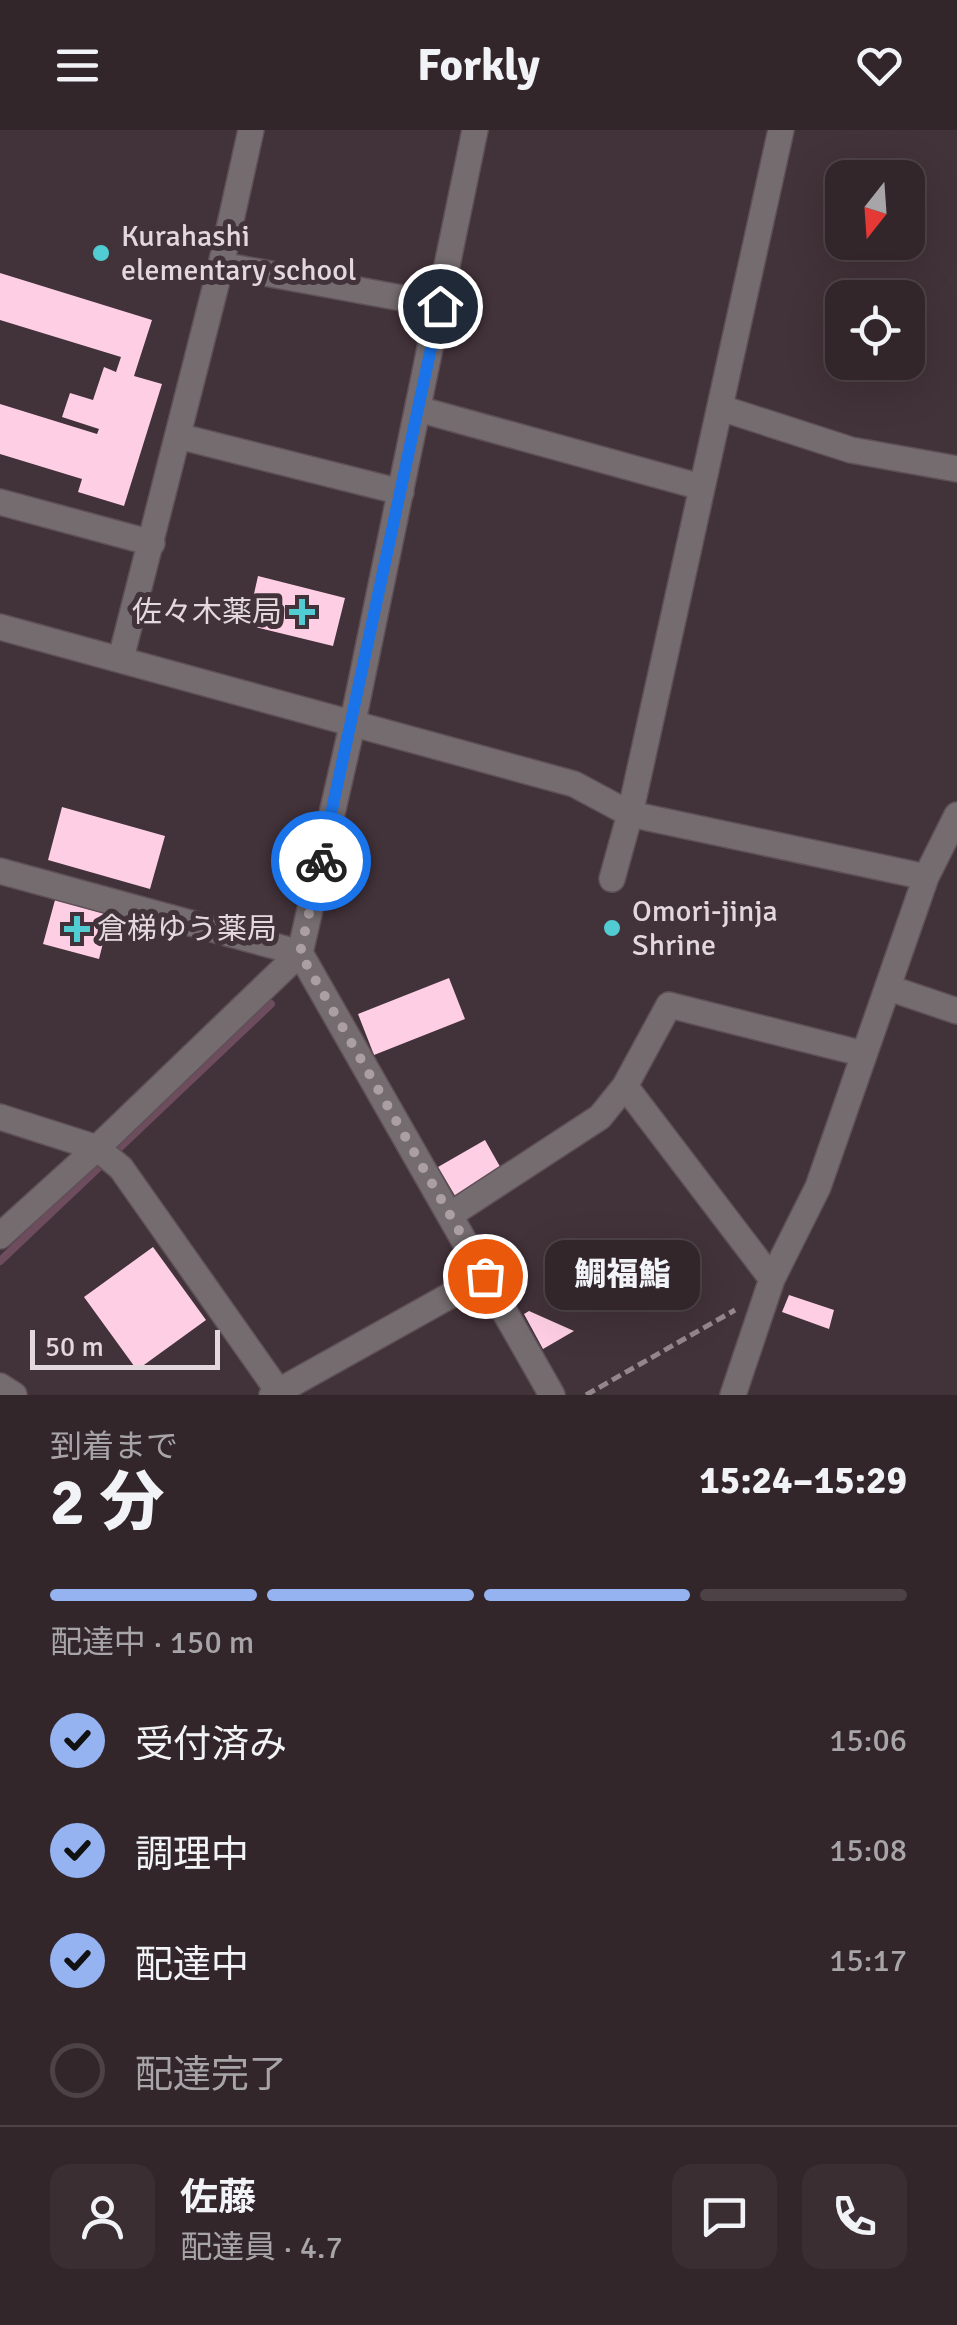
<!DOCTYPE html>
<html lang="ja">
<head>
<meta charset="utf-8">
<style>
	body { margin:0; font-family:Signika,"Noto Sans JP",sans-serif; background:#3a2e33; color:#f1f3f6; height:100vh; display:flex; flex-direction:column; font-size:38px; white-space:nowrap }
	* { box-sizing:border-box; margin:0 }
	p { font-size:32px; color:#a8a5a9 }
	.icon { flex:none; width:55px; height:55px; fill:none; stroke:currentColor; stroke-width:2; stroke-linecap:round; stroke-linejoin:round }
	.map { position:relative; height:1265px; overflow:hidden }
	.drawer { display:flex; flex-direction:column; background:#32262b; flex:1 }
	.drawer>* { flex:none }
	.needle { width:65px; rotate:197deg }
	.controls { position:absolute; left:825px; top:30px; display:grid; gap:20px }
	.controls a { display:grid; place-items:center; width:100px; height:100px; border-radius:20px; background:#32262b; box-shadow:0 10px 40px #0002,0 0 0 2px #4d4347; font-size:50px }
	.scale { position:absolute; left:30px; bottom:25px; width:190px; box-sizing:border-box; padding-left:10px; border:5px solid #e3d9dd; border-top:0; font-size:28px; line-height:35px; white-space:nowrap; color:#e3d9dd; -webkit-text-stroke:8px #423239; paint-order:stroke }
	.pin { position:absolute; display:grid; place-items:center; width:85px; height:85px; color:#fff; margin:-42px; border:5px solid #fff; border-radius:50%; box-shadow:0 2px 10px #0007 }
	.courier { position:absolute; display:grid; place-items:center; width:100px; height:100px; margin:-50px; border:8px solid #1a73e8; border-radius:50%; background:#fff; color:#222; box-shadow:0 2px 12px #0007 }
	.bubble { position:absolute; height:70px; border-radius:20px; background:#32262b; box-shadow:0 10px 40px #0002,0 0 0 2px #4d4347; font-size:32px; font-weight:800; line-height:70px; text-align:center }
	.head em { font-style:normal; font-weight:800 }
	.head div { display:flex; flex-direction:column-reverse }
	.head { display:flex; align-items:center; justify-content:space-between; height:170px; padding:0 50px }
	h1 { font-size:65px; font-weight:800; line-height:75px }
	.bar { display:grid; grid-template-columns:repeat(4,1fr); gap:15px 10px; align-content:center; height:120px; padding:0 50px }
	.bar i { height:12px; border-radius:8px; background:#4d4347 }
	.bar .active { background:#95b2f1 }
	.bar p { grid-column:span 4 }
	.line { display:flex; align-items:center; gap:25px; padding:0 50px; border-top:2px solid #4d4347 }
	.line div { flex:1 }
	.round { display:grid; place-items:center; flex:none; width:105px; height:105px; border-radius:20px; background:#3a2e33 }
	ol { padding:0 50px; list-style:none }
	li { display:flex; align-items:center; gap:30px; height:110px }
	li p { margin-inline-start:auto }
	li .icon { padding:10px; border-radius:50%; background:#95b2f1; color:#111; stroke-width:4 }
	li:last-child { color:#a8a5a9 }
	li i { width:55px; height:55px; border:5px solid #4d4347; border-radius:50% }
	header { display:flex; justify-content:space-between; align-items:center; height:130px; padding:0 50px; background:#32262b; font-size:45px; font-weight:800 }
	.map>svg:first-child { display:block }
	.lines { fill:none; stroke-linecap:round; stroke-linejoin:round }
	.stream { stroke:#6c4c5d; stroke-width:8 }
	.building { fill:#fecfe4 }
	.minor-casing { stroke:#5f5057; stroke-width:28 }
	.path { stroke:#94878c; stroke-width:5; stroke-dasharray:10 5; stroke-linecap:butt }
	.minor { stroke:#746c6f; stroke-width:25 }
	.done { stroke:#ab9fa4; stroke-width:10; stroke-dasharray:0 18 }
	.route { stroke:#1a73e8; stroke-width:12 }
	.poi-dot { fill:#51ccd2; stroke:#423239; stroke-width:4 }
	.labels { text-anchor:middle; stroke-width:10; stroke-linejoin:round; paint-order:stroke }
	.poi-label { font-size:30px; fill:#e3d9dd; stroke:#423239; text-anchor:start }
</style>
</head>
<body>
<header><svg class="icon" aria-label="menu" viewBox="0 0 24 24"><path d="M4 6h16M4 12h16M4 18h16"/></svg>Forkly<svg class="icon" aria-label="heart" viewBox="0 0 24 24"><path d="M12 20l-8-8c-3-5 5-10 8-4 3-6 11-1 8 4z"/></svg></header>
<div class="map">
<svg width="957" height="1265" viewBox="0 0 957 1265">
	<rect width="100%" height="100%" fill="#423239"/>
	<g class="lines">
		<path class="stream" d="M0,1131L271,874"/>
	</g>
	<path class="building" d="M0,143L152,190L134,246L162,254L124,376L78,362L82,349L0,324V274L97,304L99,299L62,287L70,263L93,270L104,237L116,242L121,227L0,190Z
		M258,446L345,468L333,516L247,495Z
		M62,677L165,706L150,759L48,730Z
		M55,770L110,785L99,829L43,814Z
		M449,848L465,889L374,925L358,884Z
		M485,1010L503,1042L457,1069L438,1037Z
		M153,1117L206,1190L137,1240L84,1167Z
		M789,1165L834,1180L829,1199L782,1182Z
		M529,1181L574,1201L543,1219L524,1184Z"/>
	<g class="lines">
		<g class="minor-casing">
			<path id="minor" d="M221,135L440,175
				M721,278L851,320L957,339
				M418,279L701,357
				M178,306L401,362
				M0,372L152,413
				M0,497L574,654L630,684L926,747
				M121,528L221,135L251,0
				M0,741L300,823L552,1265
				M612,749L630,684L781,0
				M889,858L957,881
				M625,956L772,1149
				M0,987L97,1018L121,1038L281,1265
				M450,1085L600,987L625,956L669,875L864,924
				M0,1106L97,1018L300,823L352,596L475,0
				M0,1256L14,1265
				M272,1265L485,1146
				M733,1265L772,1149L818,1057L926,747L957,685"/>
		</g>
		<path class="path" d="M586,1265L735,1180"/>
		<use href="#minor" class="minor"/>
	</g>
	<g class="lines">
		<path class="done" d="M321,731L300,823L485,1146"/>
		<path class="route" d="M321,731L440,176"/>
	</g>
	<g class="poi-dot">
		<circle cx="101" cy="123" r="10"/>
		<path d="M297 467h10v10h10v10h-10v10h-10v-10h-10v-10h10z"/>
		<circle cx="612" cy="798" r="10"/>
		<path d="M72 784h10v10h10v10h-10v10h-10v-10h-10v-10h10z"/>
	</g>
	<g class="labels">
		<g class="poi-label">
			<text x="121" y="116">Kurahashi<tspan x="121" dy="34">elementary school</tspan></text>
			<text x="282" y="492" text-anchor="end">佐々木薬局</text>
			<text x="632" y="791">Omori-jinja<tspan x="632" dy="34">Shrine</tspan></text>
			<text x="97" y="809">倉梯ゆう薬局</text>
		</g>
	</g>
</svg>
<div class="controls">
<a><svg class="needle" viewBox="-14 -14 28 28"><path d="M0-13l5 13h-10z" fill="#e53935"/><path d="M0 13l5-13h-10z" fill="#a8a5a9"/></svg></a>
<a><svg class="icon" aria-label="locate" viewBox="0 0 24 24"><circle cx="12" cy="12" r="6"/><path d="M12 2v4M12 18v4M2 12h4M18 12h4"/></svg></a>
</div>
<div class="scale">50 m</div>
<div class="pin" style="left:485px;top:1146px;background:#ea580c"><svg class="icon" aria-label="bag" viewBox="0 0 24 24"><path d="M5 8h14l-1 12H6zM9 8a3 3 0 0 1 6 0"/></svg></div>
<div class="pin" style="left:440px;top:176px;background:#1f2937"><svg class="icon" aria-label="home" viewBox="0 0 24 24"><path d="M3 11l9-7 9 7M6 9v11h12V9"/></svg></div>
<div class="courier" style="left:321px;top:731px"><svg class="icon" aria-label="bike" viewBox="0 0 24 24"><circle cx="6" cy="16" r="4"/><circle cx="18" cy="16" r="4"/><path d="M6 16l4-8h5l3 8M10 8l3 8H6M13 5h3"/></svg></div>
<div class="bubble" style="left:545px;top:1110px;width:155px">鯛福鮨</div>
</div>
<section class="drawer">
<div class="head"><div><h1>2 分</h1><p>到着まで</p></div><em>15:24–15:29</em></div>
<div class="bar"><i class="active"></i><i class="active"></i><i class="active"></i><i></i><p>配達中 · 150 m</p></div>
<ol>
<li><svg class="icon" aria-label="check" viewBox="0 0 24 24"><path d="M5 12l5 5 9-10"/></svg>受付済み<p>15:06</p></li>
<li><svg class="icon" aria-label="check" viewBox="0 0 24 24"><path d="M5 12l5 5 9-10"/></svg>調理中<p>15:08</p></li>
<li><svg class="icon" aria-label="check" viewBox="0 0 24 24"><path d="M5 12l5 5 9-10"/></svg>配達中<p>15:17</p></li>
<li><i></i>配達完了</li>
</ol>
<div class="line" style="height:180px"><a class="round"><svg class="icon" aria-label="person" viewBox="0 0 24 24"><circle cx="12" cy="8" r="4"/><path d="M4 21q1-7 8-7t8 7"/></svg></a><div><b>佐藤</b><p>配達員 · 4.7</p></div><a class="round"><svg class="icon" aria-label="chat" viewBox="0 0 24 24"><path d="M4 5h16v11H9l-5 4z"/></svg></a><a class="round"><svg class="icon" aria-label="phone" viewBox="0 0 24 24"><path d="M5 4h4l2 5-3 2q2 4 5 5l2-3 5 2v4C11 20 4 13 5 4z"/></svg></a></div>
</section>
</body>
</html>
